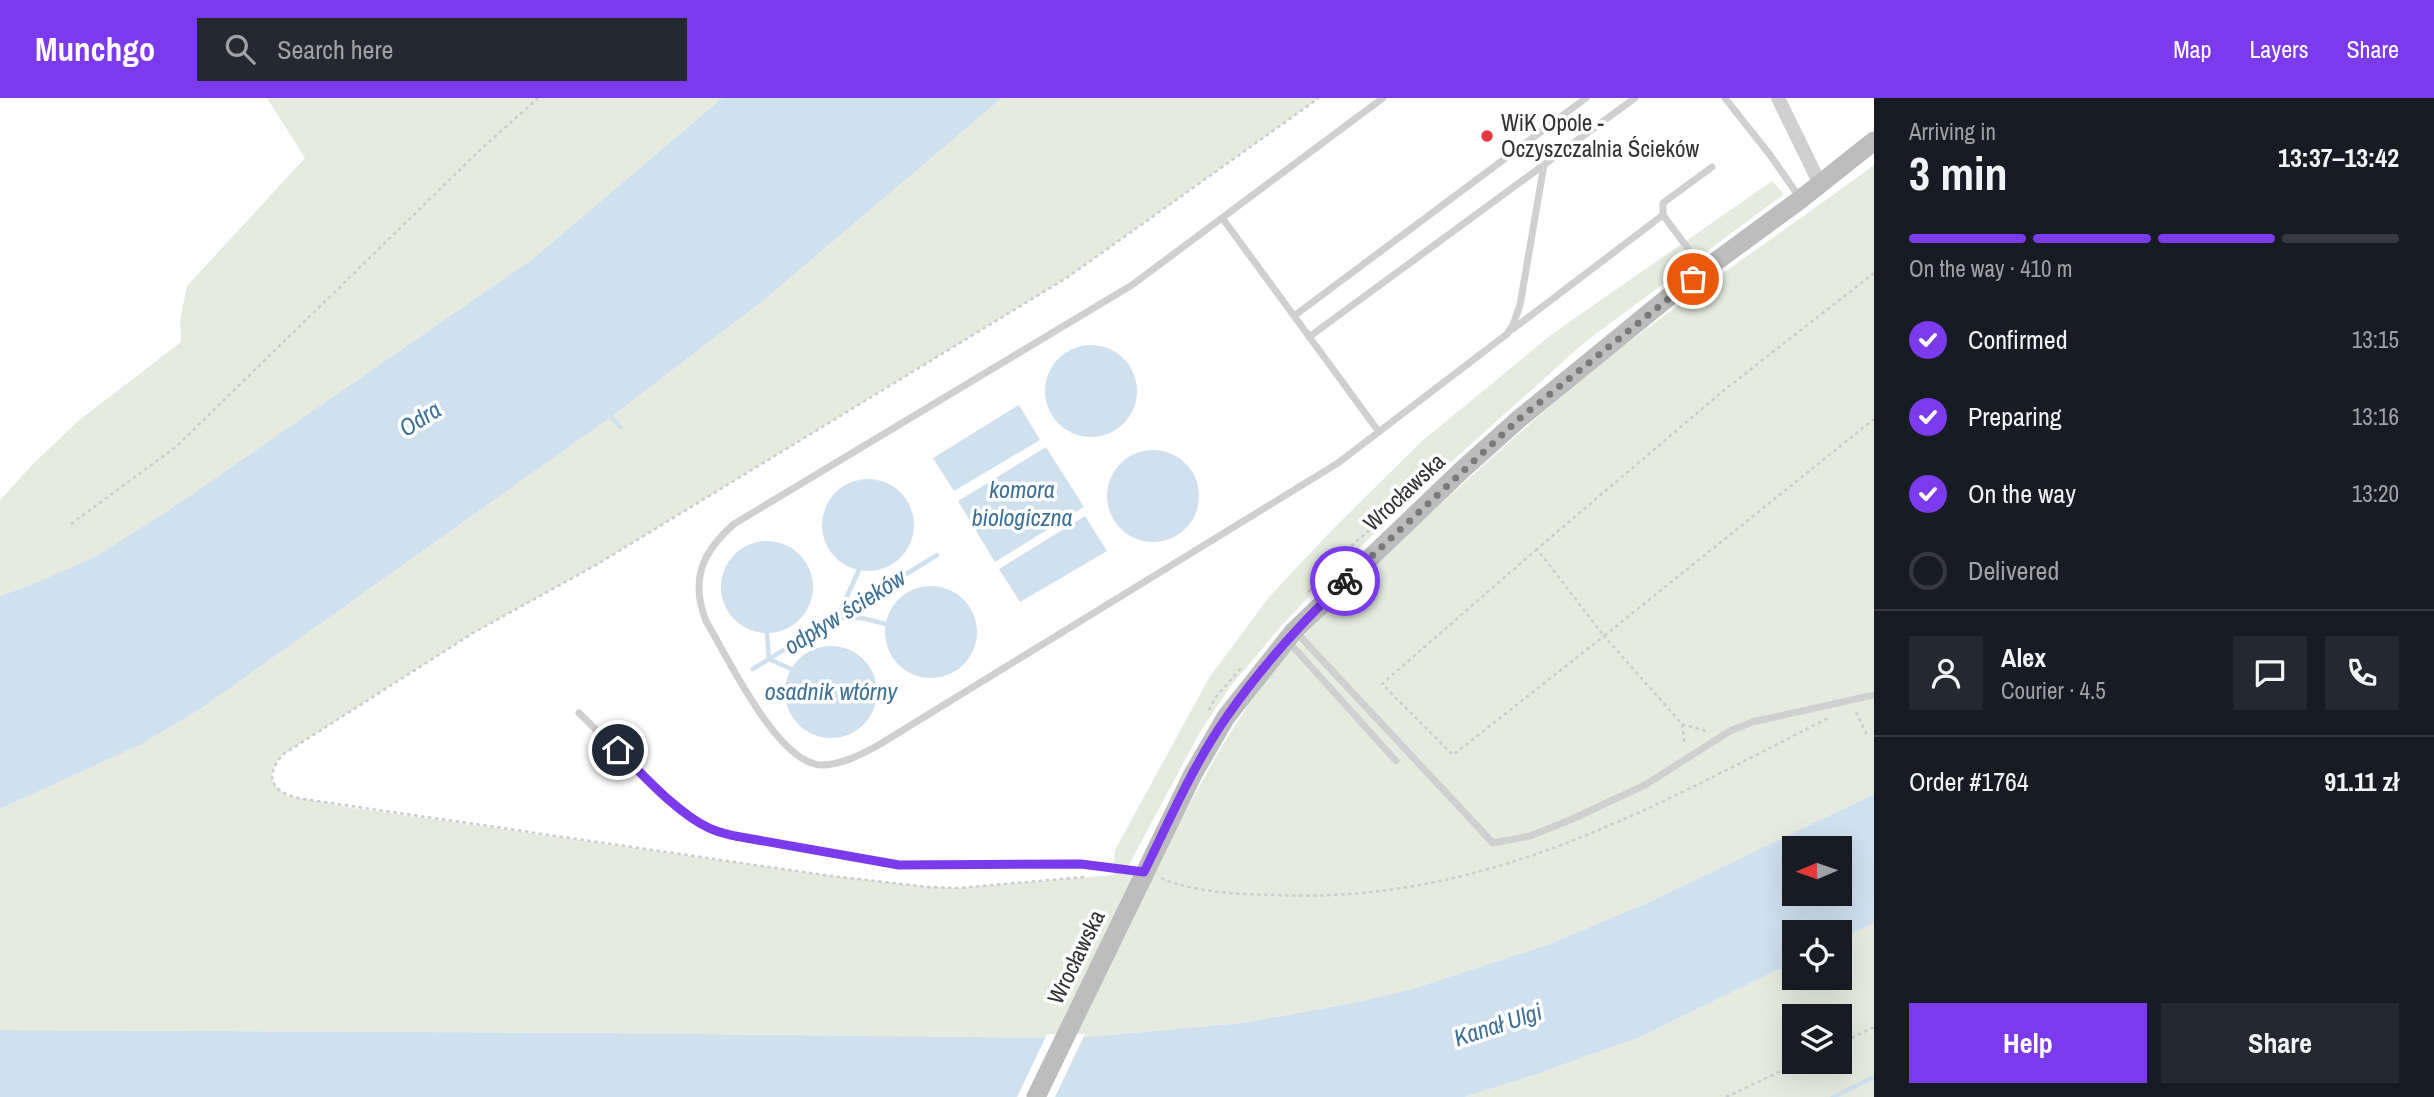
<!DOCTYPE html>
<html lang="en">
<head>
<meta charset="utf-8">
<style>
	body { margin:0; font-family:"Archivo Narrow",sans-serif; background:#242831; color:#f1f3f6; height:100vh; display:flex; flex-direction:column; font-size:26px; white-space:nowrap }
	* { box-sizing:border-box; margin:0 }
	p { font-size:23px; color:#9ea1a6 }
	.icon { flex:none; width:38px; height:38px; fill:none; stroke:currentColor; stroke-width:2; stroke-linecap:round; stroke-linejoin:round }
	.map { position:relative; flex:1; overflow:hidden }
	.sheet { display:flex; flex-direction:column; background:#171b24; width:560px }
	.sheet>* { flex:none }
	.needle { width:46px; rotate:268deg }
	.fabs { position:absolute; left:1782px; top:738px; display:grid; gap:14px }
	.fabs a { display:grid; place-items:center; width:70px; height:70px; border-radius:0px; background:#171b24; box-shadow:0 7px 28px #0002; font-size:35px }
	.pin { position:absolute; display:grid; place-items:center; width:60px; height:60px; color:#fff; margin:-30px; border:4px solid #fff; border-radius:50%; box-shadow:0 2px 7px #0007 }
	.courier { position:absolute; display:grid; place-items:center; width:70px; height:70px; margin:-35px; border:5px solid #7c3aed; border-radius:50%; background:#fff; color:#222; box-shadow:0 2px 9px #0007 }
	.summary em { font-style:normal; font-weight:700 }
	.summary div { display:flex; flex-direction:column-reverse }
	.summary { display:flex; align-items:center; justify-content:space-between; height:119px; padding:0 35px }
	h1 { font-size:46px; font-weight:700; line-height:52px }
	.bar { display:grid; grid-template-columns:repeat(4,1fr); gap:10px 7px; align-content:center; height:84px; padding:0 35px }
	.bar i { height:9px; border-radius:5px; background:#363941 }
	.bar .current { background:#7c3aed }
	.bar p { grid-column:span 4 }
	.line { display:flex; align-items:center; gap:18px; padding:0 35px; border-top:2px solid #363941 }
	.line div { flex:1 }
	.round { display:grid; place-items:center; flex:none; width:74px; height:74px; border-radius:0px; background:#242831 }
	ol { padding:0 35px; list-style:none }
	li { display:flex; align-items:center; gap:21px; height:77px }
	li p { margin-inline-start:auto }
	li .icon { padding:7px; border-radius:50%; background:#7c3aed; color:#fff; stroke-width:4 }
	li:last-child { color:#9ea1a6 }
	li i { width:38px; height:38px; border:4px solid #363941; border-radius:50% }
	.cta { display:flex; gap:14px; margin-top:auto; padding:14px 35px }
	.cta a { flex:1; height:80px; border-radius:0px; background:#7c3aed; color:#fff; font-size:28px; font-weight:700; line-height:80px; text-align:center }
	.cta a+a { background:#242831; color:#f1f3f6 }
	header { display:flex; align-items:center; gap:42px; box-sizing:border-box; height:98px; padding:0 35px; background:#7c3aed; color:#fff }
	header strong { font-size:33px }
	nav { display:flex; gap:38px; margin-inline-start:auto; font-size:24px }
	.search { width:490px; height:63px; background:#242831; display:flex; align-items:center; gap:18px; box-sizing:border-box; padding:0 24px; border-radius:0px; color:#9ea1a6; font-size:26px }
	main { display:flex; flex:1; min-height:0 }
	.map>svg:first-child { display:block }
	.green { fill:#e5ecdf; fill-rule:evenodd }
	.water { fill:#cfe0ee; fill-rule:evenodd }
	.pier { fill:#fff }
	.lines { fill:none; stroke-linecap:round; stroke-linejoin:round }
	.stream { stroke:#cfe0ee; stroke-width:4.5 }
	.path { stroke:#cdcdcd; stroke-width:2.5; stroke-dasharray:3.5 3.5; stroke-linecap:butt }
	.service { stroke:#d0d0d0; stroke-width:7 }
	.minor { stroke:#d0d0d0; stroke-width:14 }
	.secondary { stroke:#bdbdbd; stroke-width:19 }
	.done { stroke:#7a7a7a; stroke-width:7; stroke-dasharray:0 12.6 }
	.route { stroke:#7c3aed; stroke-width:9 }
	.poi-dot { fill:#e6393e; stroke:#fff; stroke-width:2.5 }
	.labels { text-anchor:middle; stroke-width:7; stroke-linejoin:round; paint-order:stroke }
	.poi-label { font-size:23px; fill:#333; stroke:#fff; text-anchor:start }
	.street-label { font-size:23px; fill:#333; stroke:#fff }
	.water-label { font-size:24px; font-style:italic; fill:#3f7197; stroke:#fff }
</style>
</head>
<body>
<header>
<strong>Munchgo</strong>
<div class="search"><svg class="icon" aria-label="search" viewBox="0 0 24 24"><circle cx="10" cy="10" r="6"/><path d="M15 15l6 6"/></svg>Search here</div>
<nav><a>Map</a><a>Layers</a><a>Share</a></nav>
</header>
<main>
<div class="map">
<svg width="1874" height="999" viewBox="0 0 1874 999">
	<rect width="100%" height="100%" fill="#fff"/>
	<path class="green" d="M267,0H722L534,160L169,412L96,458L33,486L0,498V402L33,366L78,323L181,244L180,222L187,188L305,60Z
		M1002,0H1319L1068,179L596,467L473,535L282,657C268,674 268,686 288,698L354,710L831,778L929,789L958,790L1113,777L1115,752L1209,580L1269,499L1332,432L1421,344L1552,236L1772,83L1784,96L1585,244L1431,382L1320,487L1282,527L1229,590L1199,636L1125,774L1154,776C1190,704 1229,626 1282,563C1322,515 1371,471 1417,428C1485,365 1555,301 1629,244C1709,183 1793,127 1874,67V696L1647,805L1549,846L1409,892L1348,906L1242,925L1077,940L602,935L0,932V711L140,647L202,610L611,319L764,202Z
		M1874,825V999H1465L1534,977L1638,940L1794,864V880H1839V842ZM1794,919H1839V964H1794Z"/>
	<path class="water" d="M722,0H1002L764,202L611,319L202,610L140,647L0,711V498L33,486L96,458L169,412L534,160Z
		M1045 293a46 46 0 1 1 92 0a46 46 0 1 1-92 0Z
		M1019,307L1040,342L954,393L933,360Z
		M1046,349L1084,409L995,464L958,403Z
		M1107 398a46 46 0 1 1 92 0a46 46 0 1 1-92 0Z
		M822 427a46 46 0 1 1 92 0a46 46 0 1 1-92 0Z
		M1085,418L1107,453L1020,504L999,471Z
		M721 489a46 46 0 1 1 92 0a46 46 0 1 1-92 0Z
		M885 534a46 46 0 1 1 92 0a46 46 0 1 1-92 0Z
		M785 594a46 46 0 1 1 92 0a46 46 0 1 1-92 0Z
		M1874,696V825L1839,842V835H1794V864L1638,940L1534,977L1465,999H0V932L602,935L1077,940L1242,925L1348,906L1409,892L1549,846L1647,805ZM1794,751H1839V796H1794Z"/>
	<path class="pier" d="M1047,936H1085L1055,999H1017Z"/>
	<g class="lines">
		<path class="stream" d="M611,319L620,329
			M839,516L859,472
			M836,520H862L886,526
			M767,535L769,561L791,571
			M753,571L937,457
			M1833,999L1874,979"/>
		<path class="path" d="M1874,175L1723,293L1537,451L1604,538L1874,321
			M71,426L177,348L480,52L538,0
			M1537,451L1382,586L1453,657L1604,538L1682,626L1685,647
			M1308,494L1340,458L1409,397
			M1209,612L1215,600L1241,570
			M1856,614L1868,639
			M1682,626L1709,634
			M1084,779L958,790L929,789L831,778L303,701C275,696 262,682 282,657L473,535L596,467L1068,179L1319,0
			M1161,780C1196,795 1238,796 1276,797C1485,806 1650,711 1830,619
			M1839,946L1874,929
			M1726,999L1800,964"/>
		<path class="service" d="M1383,0L1132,187L734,426C702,454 690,482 706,523C727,558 777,665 821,667C841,667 860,657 877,648L1338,365L1507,236L1513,227L1520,207L1544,67
			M1725,0L1770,57L1800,100
			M1663,117V105L1712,69
			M1223,121L1379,334
			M1294,218L1586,0
			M1513,231L1663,117L1704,172
			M1309,239L1635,0
			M1295,533L1493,745L1530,738L1570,722L1645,687L1730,633L1752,624L1874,597
			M1287,542L1396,663
			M579,615L656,690L698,724L712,732L735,738L899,767L1081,766L1142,774"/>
		<path class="minor" d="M1778,0L1820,86"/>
		<path class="secondary" d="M1036,999L1193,676L1226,619L1294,533L1463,371L1519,321L1681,189L1801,101L1874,43"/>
	</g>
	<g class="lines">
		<path class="done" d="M1345,483L1519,321L1693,181"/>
		<path class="route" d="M618,652C643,677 677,715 709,730C717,734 727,736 735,738L899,767L1081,766L1144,774C1170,721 1194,665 1228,617C1262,568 1302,524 1345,483"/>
	</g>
	<circle class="poi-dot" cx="1487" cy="38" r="7"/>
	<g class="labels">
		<g class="poi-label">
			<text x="1501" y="33">WiK Opole -<tspan x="1501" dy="26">Oczyszczalnia Ścieków</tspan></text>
		</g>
		<g class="street-label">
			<text transform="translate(1404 394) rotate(-43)" y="8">Wrocławska</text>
			<text transform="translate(1076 859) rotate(-64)" y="8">Wrocławska</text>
		</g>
		<g class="water-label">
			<text transform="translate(420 321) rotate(-32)" y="8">Odra</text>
			<text x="1022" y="400">komora<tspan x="1022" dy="28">biologiczna</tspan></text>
			<text transform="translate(845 514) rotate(-32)" y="8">odpływ ścieków</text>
			<text x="831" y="602">osadnik wtórny</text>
			<text transform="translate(1498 927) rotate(-18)" y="8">Kanał Ulgi</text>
		</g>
	</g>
</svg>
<div class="fabs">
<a><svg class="needle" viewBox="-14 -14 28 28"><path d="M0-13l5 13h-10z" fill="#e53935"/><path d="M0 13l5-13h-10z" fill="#9ea1a6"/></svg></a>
<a><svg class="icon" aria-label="locate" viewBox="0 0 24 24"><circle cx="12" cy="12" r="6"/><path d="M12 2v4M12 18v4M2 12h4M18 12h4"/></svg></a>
<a><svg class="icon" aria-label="layers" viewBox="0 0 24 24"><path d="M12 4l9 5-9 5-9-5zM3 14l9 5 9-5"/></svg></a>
</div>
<div class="pin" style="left:1693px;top:181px;background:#ea580c"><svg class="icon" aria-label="bag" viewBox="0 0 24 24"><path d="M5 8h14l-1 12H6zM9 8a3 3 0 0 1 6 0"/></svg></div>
<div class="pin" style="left:618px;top:652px;background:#1f2937"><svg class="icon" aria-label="home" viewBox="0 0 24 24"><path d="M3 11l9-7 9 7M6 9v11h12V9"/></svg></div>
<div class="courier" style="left:1345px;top:483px"><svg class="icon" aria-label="bike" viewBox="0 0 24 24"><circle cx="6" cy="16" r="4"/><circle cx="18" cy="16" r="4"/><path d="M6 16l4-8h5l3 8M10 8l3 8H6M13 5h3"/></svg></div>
</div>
<section class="sheet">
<div class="summary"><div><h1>3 min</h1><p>Arriving in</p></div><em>13:37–13:42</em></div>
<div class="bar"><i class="current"></i><i class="current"></i><i class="current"></i><i></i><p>On the way · 410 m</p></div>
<ol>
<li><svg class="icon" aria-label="check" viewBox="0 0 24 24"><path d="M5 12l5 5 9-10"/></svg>Confirmed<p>13:15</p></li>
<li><svg class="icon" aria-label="check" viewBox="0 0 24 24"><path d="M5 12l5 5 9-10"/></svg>Preparing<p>13:16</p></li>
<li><svg class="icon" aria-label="check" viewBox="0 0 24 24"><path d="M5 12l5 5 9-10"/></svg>On the way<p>13:20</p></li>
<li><i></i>Delivered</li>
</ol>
<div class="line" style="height:126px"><a class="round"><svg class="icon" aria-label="person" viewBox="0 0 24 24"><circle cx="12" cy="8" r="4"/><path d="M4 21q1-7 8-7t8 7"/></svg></a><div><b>Alex</b><p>Courier · 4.5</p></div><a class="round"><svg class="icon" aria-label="chat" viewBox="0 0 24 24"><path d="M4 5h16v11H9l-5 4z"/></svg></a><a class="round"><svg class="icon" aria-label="phone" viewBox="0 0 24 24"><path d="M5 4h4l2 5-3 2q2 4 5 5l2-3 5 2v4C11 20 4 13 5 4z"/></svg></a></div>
<div class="line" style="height:91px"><div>Order #1764</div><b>91.11 zł</b></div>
<div class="cta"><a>Help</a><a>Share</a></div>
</section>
</main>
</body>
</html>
